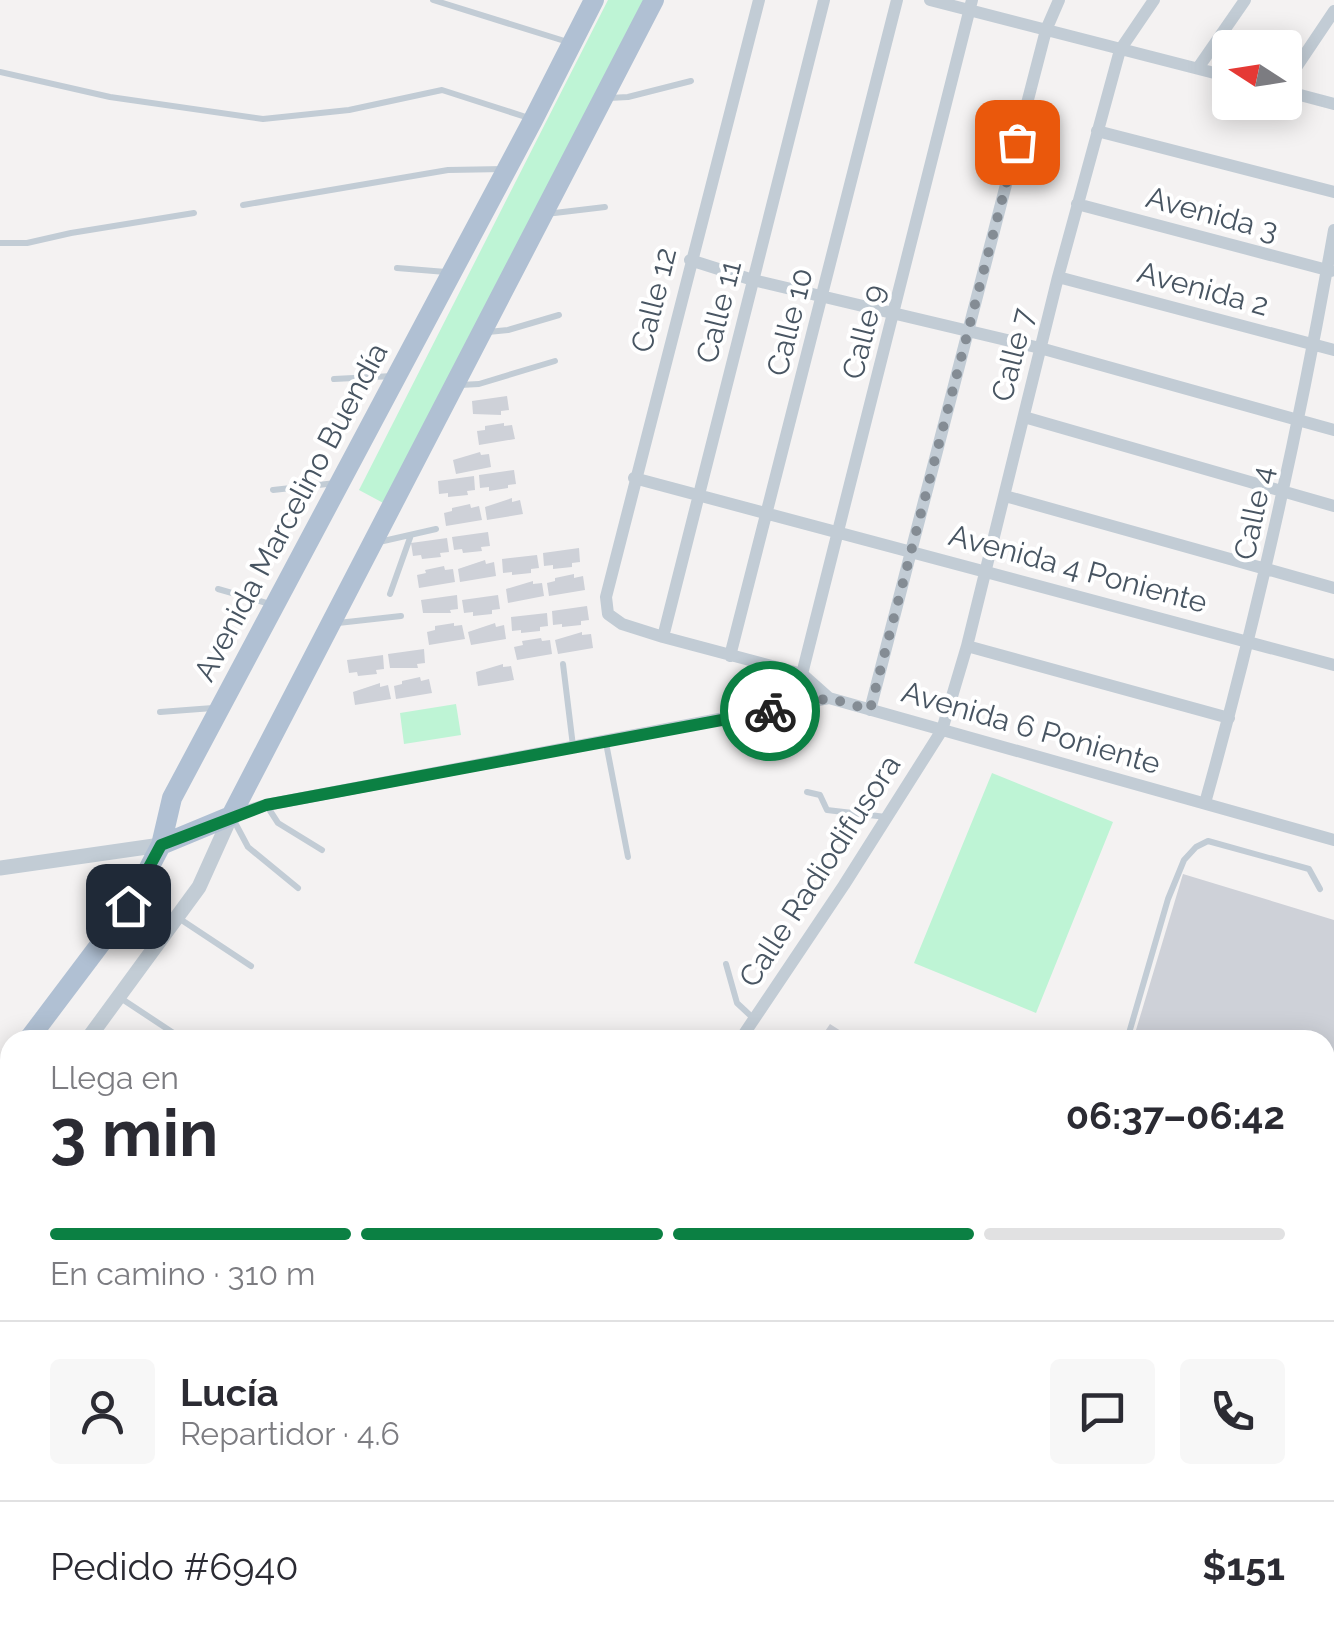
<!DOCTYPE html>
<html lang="es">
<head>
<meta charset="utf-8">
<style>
	body { margin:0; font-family:Raleway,sans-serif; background:#f7f7f7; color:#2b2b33; height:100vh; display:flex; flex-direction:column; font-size:38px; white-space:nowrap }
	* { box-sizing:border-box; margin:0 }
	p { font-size:32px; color:#7c7c81 }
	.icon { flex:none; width:55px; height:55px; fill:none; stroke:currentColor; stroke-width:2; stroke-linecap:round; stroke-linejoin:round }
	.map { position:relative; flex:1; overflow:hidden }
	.side { position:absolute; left:0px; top:1030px; width:1335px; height:622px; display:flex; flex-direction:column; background:#fff; border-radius:30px 30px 0 0; box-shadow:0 5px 25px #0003 }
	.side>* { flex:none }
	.needle { width:65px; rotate:282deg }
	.controls { position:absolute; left:1212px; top:30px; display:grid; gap:20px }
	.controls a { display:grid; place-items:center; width:90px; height:90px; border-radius:10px; background:#fff; box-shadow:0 5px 25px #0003; font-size:50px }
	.pin { position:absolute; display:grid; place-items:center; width:85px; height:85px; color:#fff; margin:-42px; border-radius:20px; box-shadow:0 5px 15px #0006 }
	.courier { position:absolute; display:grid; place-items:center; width:100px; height:100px; margin:-50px; border:8px solid #0b8043; border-radius:50%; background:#fff; color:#222; box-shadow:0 2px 12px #0007 }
	.headline em { font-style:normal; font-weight:700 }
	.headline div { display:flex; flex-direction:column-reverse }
	.headline { display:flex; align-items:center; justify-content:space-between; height:170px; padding:0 50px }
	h1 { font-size:65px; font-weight:700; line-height:75px }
	.bar { display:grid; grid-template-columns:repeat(4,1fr); gap:15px 10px; align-content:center; height:120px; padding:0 50px }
	.bar i { height:12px; border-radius:8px; background:#e1e1e2 }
	.bar .current { background:#0b8043 }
	.bar p { grid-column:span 4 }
	.line { display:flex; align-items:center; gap:25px; padding:0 50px; border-top:2px solid #e1e1e2 }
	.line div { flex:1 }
	.round { display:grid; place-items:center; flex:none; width:105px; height:105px; border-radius:10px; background:#f7f7f7 }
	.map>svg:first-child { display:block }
	.green { fill:#bef4d5 }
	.building { fill:#ced1d8 }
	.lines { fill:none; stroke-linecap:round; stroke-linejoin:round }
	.service { stroke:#c2ccd5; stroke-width:6 }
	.minor { stroke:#c2ccd5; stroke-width:12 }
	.tertiary { stroke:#c2ccd5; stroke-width:15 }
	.primary { stroke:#b0c0d3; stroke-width:20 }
	.done { stroke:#848c94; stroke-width:10; stroke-dasharray:0 18 }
	.route { stroke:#0b8043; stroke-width:12 }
	.labels { text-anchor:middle; stroke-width:8; stroke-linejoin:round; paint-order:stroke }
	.street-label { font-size:30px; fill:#485562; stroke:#fff }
</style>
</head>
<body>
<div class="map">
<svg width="1334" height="1651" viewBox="0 0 1334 1651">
	<rect width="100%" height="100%" fill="#f4f2f2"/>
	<path class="green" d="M608,0H648L387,505L359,490Z
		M456,704L461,735L404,744L400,713Z
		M992,773L1113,822L1036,1013L914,963Z"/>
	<path class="building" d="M507,396L509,410L501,411V415L473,414L472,401Z
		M504,423V426L512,425L515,439L479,445L477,431L485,430V426Z
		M480,452L481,455L489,454L491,467L456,474L453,460Z
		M514,470L516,484L508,485V488L489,491V487L480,488L479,475Z
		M474,476L475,490L467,491L468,495L448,497V493L439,494L438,481Z
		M512,498V502L520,500L523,514L487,520L485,507Z
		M470,504L471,508L479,506L482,520L446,526L444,513L452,511V508Z
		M488,532L490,546L481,547L482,551L463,553L462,549L454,550L452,537Z
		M447,538L449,552L440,553L441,557L422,559L421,555L413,556L411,543Z
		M579,548L580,562L572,563V567L553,569V565L544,566L543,553Z
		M537,555L539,568L531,569V573L512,575V572L503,573L502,559Z
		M485,560L486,564L494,562L496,576L460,582L458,569Z
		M444,566L445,570L453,569L455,582L419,588L417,575L426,573L425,570Z
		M574,574V578L583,576L585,590L549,596L547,583L555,581V578Z
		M533,581V584L542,583L544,596L508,603L506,589Z
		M457,595L458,609L450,610L451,613H423L421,600Z
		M498,595L500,609L492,610V614L473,616V612L464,613L462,600Z
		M587,606L589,620L581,621V625L562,627V624L553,625L552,611Z
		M547,613L548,626L540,627V631L521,633V630L512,631L511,617Z
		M454,623V626L462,625L465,639L429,645L427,632L435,630V626Z
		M495,623L496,627L504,625L506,639L471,645L468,632Z
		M582,632V635L591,634L593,648L558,654L555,640Z
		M541,638L542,641L550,640L552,654L517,660L514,647L523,645L522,641Z
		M424,649L425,663L417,664L418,668H390L388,654Z
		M383,655L384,669L376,670L377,674L358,676L357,672L349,673L347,660Z
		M503,664V667L511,666L514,680L478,686L476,672Z
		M420,677L421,681L429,679L432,693L396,699L394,686L402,684V681Z
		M380,683V687L388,685L391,699L355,705L353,692Z
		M1183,874L1334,920V1109L1325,1106V1040H1133Z
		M830,1024L855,1040H819Z
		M396,1642H736L730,1651H409Z"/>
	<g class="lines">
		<path class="service" d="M433,0L571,43
			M0,72L110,97L263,119L349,110L442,90L532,119
			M609,98L628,97L691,81
			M243,205L448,170L504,169
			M546,214L605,207
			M0,243H27L71,233L194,213
			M397,268L446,272
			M488,332L508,330L559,315
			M334,379L393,376
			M460,385L479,384L555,361
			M273,490L336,483
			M379,542L436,529
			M218,589L270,604
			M390,594L411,535
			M338,623L401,616
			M563,664L573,746
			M160,712L213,708
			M606,743L628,857
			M807,792L820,795L827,810L886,817
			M267,806L278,823L322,850
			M232,817L248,847L298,888
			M177,917L251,966
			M726,964L737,1003L753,1018
			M119,997L184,1040
			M1127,1040L1168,899L1184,860L1196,847L1208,841L1309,869L1320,889
			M1325,1165L1334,1167
			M0,1249L10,1256
			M313,1642L323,1651"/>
		<path class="minor" d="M759,0L606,597L608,614L622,624L663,637L802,674L829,698L1334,840
			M930,0L1230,77
			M1198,68L1245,0
			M1285,84L1334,11
			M1285,91L1334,104
			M1097,131L1334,192
			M1077,204L1331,271
			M690,260L753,280L1040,348L1334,430
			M1058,277L1334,350
			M1024,417L1334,506
			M634,478L1334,665
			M1005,496L1334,588
			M663,637L824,0
			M967,646L1229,718
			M730,656L897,0
			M802,674L972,0
			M870,710L1046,30L1059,0
			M1205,803C1258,614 1300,424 1334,230
			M231,816L266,805L829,698
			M740,1040L844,885L942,730L967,646L1058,277L1120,50L1154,0
			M1325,1234L1334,1237
			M0,1557L10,1562
			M337,1651L343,1642
			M871,1651L877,1642"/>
		<path class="tertiary" d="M0,868L161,845
			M87,1040L199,887L231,816
			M0,1159L10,1146"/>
		<path class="primary" d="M161,845L231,816L654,0
			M28,1040L129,906L161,845L172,798L533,120L594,0
			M0,1077L10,1063"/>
	</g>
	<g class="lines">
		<path class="done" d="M770,711L829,698L870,710L1017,142"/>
		<path class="route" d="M128,906L161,845L266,805L770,711"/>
	</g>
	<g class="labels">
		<g class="street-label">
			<text transform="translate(1212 214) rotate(15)" y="10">Avenida 3</text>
			<text transform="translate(1203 289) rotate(15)" y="10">Avenida 2</text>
			<text transform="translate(654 300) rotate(-76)" y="10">Calle 12</text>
			<text transform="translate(719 312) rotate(-76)" y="10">Calle 11</text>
			<text transform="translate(790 322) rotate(-76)" y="10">Calle 10</text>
			<text transform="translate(864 332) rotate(-76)" y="10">Calle 9</text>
			<text transform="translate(1013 355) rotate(-76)" y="10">Calle 7</text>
			<text transform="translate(291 512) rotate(-62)" y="10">Avenida Marcelino Buendía</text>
			<text transform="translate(1254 513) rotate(-78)" y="10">Calle 4</text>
			<text transform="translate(1078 569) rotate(15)" y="10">Avenida 4 Poniente</text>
			<text transform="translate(1031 728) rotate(16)" y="10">Avenida 6 Poniente</text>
			<text transform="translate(820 871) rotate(-57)" y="10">Calle Radiodifusora</text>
		</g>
	</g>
</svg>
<div class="controls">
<a><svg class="needle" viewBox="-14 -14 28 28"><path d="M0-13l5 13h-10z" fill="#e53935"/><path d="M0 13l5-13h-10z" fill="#7c7c81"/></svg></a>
</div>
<div class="pin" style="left:1017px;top:142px;background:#ea580c"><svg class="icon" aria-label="bag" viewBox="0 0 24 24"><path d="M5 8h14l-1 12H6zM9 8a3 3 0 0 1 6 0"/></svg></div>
<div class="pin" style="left:128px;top:906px;background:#1f2937"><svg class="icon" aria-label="home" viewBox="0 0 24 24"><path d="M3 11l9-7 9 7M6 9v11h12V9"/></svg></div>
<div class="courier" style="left:770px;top:711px"><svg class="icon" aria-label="bike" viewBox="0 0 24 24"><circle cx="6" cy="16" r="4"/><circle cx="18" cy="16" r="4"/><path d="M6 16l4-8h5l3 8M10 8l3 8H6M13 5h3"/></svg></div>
<section class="side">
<div class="headline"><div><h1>3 min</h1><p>Llega en</p></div><em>06:37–06:42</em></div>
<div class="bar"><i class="current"></i><i class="current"></i><i class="current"></i><i></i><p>En camino · 310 m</p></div>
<div class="line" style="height:180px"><a class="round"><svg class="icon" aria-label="person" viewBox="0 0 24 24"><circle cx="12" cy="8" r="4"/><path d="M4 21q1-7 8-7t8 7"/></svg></a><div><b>Lucía</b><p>Repartidor · 4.6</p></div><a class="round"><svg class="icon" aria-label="chat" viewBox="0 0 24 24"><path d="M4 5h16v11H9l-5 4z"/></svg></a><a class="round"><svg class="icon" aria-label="phone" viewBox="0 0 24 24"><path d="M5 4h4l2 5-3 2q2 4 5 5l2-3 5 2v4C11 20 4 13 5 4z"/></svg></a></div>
<div class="line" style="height:130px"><div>Pedido #6940</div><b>$151</b></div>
</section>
</div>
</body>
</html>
